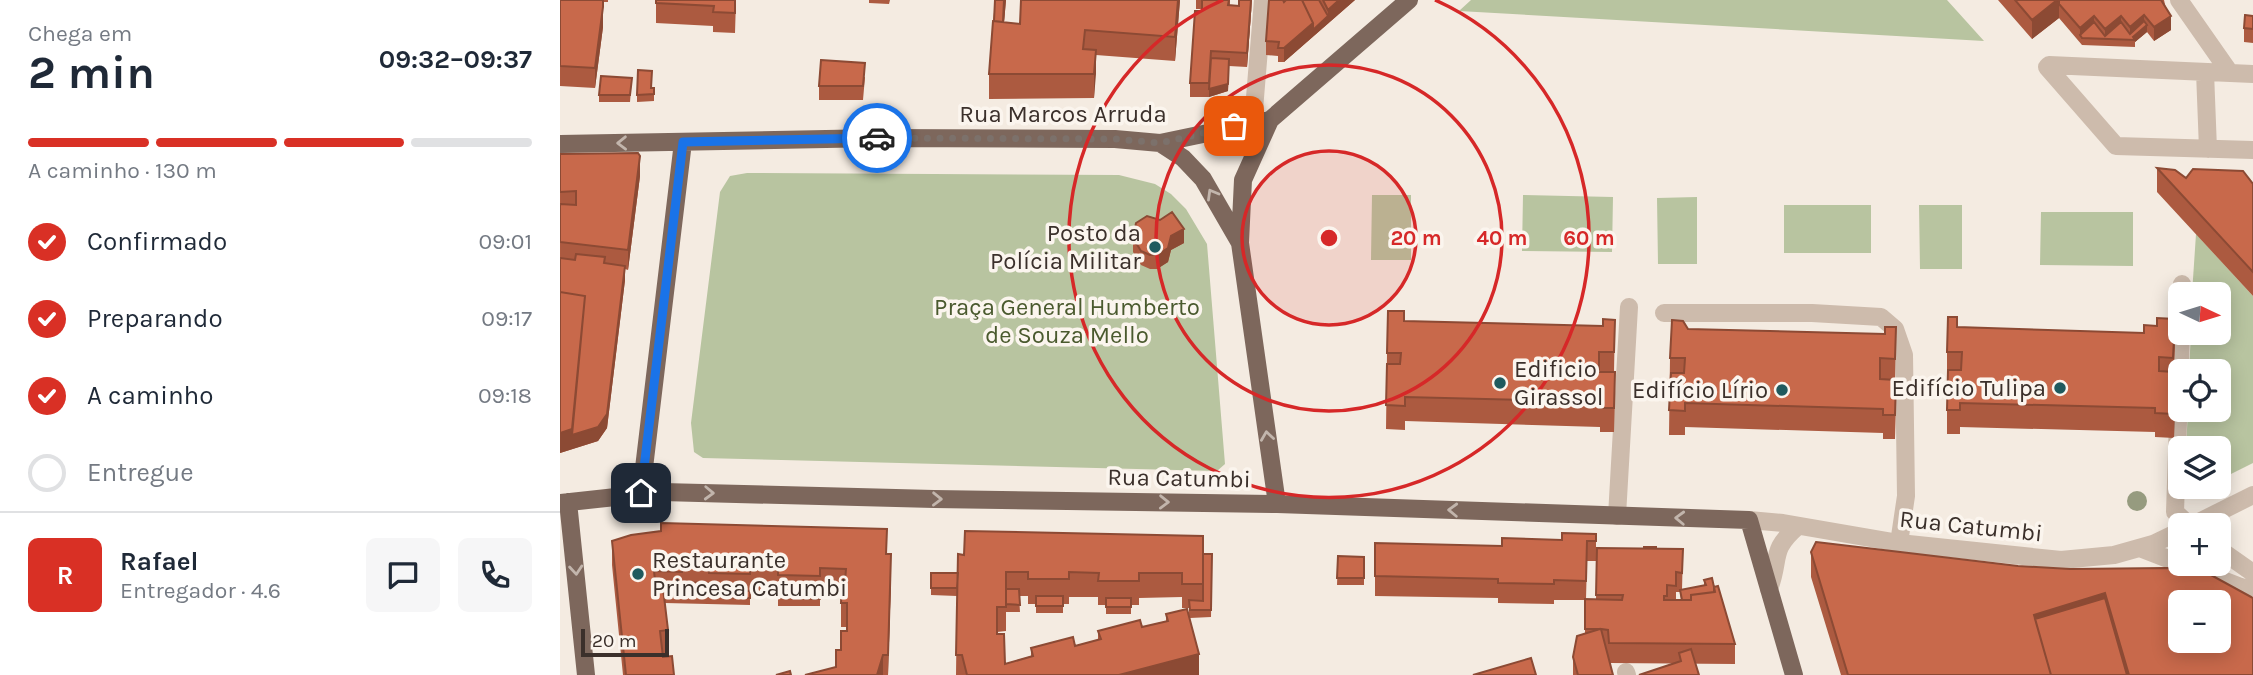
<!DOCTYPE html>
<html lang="pt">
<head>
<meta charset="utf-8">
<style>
	body { margin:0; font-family:Karla,sans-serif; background:#f6f6f7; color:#1f2937; height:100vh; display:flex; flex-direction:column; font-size:26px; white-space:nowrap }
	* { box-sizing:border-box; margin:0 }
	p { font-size:23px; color:#747a83 }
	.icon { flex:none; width:38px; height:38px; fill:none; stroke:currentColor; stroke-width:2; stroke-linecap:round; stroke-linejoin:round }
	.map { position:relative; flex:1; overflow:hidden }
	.side { display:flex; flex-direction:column; background:#fff; width:560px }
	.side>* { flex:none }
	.needle { width:46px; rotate:94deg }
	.controls { position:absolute; left:1608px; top:282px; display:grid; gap:14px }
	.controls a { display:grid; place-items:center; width:63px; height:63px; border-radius:10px; background:#fff; box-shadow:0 4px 18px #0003; font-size:35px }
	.scale { position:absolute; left:21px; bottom:18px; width:88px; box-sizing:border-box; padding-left:7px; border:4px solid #3b302b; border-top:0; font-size:19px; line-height:24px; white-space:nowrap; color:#3b302b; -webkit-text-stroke:5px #fbf5ee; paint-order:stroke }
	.pin { position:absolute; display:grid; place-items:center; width:60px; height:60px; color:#fff; margin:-30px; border-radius:14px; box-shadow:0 4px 10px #0006 }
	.courier { position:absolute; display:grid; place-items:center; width:70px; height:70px; margin:-35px; border:5px solid #1a73e8; border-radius:50%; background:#fff; color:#222; box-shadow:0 2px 9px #0007 }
	.headline em { font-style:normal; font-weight:700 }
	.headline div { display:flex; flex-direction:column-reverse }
	.headline { display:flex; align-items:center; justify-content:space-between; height:119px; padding:0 28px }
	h1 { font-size:46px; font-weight:700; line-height:52px }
	.bar { display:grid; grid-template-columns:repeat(4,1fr); gap:10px 7px; align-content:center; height:84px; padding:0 28px }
	.bar i { height:9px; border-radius:5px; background:#e0e1e3 }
	.bar .selected { background:#d93025 }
	.bar p { grid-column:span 4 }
	.line { display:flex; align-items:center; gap:18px; padding:0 28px; border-top:2px solid #e0e1e3 }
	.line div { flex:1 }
	.round { display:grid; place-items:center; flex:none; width:74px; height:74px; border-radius:10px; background:#f6f6f7 }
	ol { padding:0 28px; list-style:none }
	li { display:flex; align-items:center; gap:21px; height:77px }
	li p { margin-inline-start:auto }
	li .icon { padding:7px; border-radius:50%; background:#d93025; color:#fff; stroke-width:4 }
	li:last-child { color:#747a83 }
	li i { width:38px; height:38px; border:4px solid #e0e1e3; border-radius:50% }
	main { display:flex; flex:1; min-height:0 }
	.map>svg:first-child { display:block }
	.green { fill:#b8c4a0 }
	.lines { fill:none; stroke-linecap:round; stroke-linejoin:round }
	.minor { stroke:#cdbbac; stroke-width:18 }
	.major { stroke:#7d675c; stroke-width:18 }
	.tree { fill:#969b7f }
	.wall { fill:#ac5a40; fill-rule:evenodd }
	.shaded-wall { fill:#8c4a34 }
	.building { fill:#c8694b; stroke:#8c4a34; stroke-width:2; fill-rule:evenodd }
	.oneway { stroke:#c2b5ac }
	.done { stroke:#7c716b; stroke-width:7; stroke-dasharray:0 12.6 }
	.route { stroke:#1a73e8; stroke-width:9 }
	.ring { fill:none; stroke:#d62828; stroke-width:3.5 }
	.poi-dot { fill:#1f5a5e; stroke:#fbf5ee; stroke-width:2.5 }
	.labels { text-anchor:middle; stroke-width:7; stroke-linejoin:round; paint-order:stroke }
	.street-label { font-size:24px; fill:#3b302b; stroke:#fbf5ee }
	.poi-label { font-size:24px; fill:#3b302b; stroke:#fbf5ee; text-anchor:end }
	.park-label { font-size:24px; fill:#4a5a2e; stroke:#fbf5ee }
	.centre { fill:#d62828; stroke:#fbf5ee; stroke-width:3.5 }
	.ring-label { font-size:21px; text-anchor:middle; font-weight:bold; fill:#d62828; stroke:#fbf5ee; stroke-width:7; stroke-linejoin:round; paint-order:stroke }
</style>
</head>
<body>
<main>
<section class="side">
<div class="headline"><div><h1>2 min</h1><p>Chega em</p></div><em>09:32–09:37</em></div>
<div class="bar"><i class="selected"></i><i class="selected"></i><i class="selected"></i><i></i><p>A caminho · 130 m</p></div>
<ol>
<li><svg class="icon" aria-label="check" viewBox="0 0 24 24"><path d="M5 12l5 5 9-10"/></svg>Confirmado<p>09:01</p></li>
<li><svg class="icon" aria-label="check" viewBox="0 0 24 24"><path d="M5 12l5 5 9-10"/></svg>Preparando<p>09:17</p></li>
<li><svg class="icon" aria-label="check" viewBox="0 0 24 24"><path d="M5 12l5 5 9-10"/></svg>A caminho<p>09:18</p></li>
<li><i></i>Entregue</li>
</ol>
<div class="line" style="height:126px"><b class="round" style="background:#d93025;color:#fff">R</b><div><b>Rafael</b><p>Entregador · 4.6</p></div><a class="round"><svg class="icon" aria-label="chat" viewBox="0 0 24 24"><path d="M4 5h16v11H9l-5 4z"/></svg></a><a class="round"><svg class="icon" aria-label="phone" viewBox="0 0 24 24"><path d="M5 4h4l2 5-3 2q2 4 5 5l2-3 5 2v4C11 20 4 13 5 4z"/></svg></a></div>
</section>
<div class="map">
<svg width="1693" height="675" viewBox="0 0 1693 675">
	<rect width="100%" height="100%" fill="#f4ebe1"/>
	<path class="green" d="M911,0H1387L1424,41L899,11Z
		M187,173L559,175L595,184L611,194L626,209L647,244L665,464L657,471L143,458L134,452L131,423L160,192L170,176Z
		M812,195H851V260H811Z
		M963,195L1053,197L1052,252L962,251Z
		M1137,197V264H1098L1097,198Z
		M1224,205H1311V253H1224Z
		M1359,205H1402V269H1360Z
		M1481,212H1573V266L1480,265Z
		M1636,234L1693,296V463L1659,480V448H1626L1628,410H1659V371H1629L1631,333L1659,332V294H1632Z"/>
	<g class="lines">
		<path class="minor" d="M1619,0L1670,73
			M1645,72L1648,149
			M1693,74L1489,65L1487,67L1556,146L1693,150
			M693,122L703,0
			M1622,294V284
			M1104,313H1252L1321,317L1335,329L1344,355L1346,496L1339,543
			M1621,332L1615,512L1629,525
			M1057,516L1069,307
			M1189,520L1223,523L1339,543L1501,560L1554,555L1593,544L1620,531
			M1633,525L1693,495
			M1580,548L1683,588L1693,587
			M1659,549L1693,573
			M1209,589C1221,558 1209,551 1238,526
			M1066,672L1067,675"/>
		<path class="major" d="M600,143L623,158L643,179L680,243L717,504
			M0,144L317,138L555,139L600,143L710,120
			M680,242L683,180L710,120L849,0
			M81,493L123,142
			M8,502L26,675
			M0,503L102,492L374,499L717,504L1189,520L1234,675"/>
	</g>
	<circle class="tree" cx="1577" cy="501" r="10"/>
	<path class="wall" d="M0,0H48V2H43V27L35,88L0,86Z
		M96,0H176L175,33L153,32V26L96,23Z
		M309,0H330L329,4L309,3Z
		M435,0H446L444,22L460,24L461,0H620L615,61L536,55L534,98L429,99V74Z
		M636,0H670V5L679,6L692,0L687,67L669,66L668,91L649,97H630V83L642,9H636Z
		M724,0H795L724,62H718V56L706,55V41Z
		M1438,0H1604L1611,30L1594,41L1587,32L1575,42V47L1522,45L1499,18L1472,39Z
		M1693,16V43L1684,42V28Z
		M305,77L303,100H259V86Z
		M72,78L70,102H39V95Z
		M92,88H94V101L77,102V95Z
		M0,154L80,176L68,270L65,269V280L47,428L38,441L0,453Z
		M1597,168L1626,178L1693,184V296L1597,192Z
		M573,238L624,243L611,250L608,262L597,269H590L581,265L573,252Z
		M1055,320L1054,372L1055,396L1054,432H1040V427L845,421V430L826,429L827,353L844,321L1043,326Z
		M1336,327L1335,380L1336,404L1335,439H1323V433L1125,427V435H1109L1110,358L1128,329L1325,334Z
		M1397,327L1615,344L1614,372L1615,396L1614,438L1595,437V432L1400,427V434H1387V352Z
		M1036,534V561H1027L1026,599H1036L1037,548L1123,549L1122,590L1144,586V580L1175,644V664L1050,663L1053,675H1013V657L1025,634V600H994V604L938,603V598L815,596V543L942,546L1002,540ZM1116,592H1120L1121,600H1116Z
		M52,541L327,554L331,578L328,675H245L276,667L287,631V627H281V593H260V606H218V592L190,591V605L105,603L108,630V655H102L103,657L114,675H63L52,565Z
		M1251,552L1693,598V675H1281L1251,577Z
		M643,554H652L651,617L630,618L639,675H396L397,596L371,595V573H398ZM459,596H468V604H476V613H503V604H509V597H538V605H546V614H571V605H579V598L622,597V608H629V616L606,614V621L582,627L538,631V640L515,646L471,648V656L445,664L437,632L446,631V612H460Z
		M778,556L804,557V585H777Z"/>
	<path class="shaded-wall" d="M444,0H446L442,46V27Z
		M618,0H620L615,61V37Z
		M692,0L687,67V53Z
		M779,0H795L724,62V48L753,23L768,16V10Z
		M1497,0H1499V18L1472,39V20Z
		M43,7V27L35,88V68Z
		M1584,15V27L1587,25V32L1575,42V40H1570V27Z
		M1534,16V30L1520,35V28Z
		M1561,16V30L1545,39V29Z
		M1611,16V30L1594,41V27Z
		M536,50V74L534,98V74Z
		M651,65L669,66L668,91L649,97V83Z
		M80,156V176L68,270V250Z
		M624,229V243L611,250L608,262L597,269V255L611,236Z
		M65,266V280L47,428L38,441L0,453V433L12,429Z
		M1615,372V396L1614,438V414Z
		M331,554V578L328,675V655Z
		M1545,593V618L1479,638L1474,615Z
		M639,654V675H559Z
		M323,655V675H317Z"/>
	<path class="building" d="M0,0H43V7L35,68L0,66Z
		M96,0H175V13L153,12L154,6L96,3Z
		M435,0H444L443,22L434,21Z
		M461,0H618L615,37L525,30L523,49L536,50L534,74H429L433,21L460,24Z
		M642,0H669L668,5L679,6V0H691L687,53L651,51L649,83H630L635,11H642Z
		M709,0H723L724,2L726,0H742L753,23L724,48H718L719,42L706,41Z
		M742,0H759L768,16L753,30V23Z
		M763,0H779L768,10Z
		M1455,0H1497L1472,20Z
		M1499,0H1601L1611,16L1594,27L1584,15L1570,27L1561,16L1545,29L1534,16L1520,28L1499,4Z
		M1685,15L1693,16V29L1684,28Z
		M1584,21L1587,25L1573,37L1575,40L1522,38L1520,35L1534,22L1545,36L1561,22L1570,34Z
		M651,58L669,59L668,84L649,89Z
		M261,60L305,63L303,86H259Z
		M78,70L92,71L91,88H94V94L77,95Z
		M41,76L72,78L70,95H39Z
		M78,153L80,156L68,250L0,242V204L16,205V191L0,192V154Z
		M1597,168L1615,170L1626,178L1633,169L1683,171L1693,184V272Z
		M612,212L624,229L611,236L608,248L597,255H590L581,251L573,238L576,223L587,216L600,220Z
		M16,254L45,257L44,263L65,266L47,414L38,427L12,435L25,296L0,292V258L15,260Z
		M0,292L25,296L12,429L0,433Z
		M828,311H844V321L1043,326V319L1055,320L1054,352H1039V372H1055L1054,408H1040V402L845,397V406L826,405L827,364H840L841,353H827Z
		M1388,317H1397V327L1584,333V325L1597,326V318L1615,319L1613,358L1599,357V371L1615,372L1614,414L1595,413V408L1400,403V410H1387L1388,370H1401L1402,352H1387Z
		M1112,320L1123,321L1128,329L1325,334V327H1336L1335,359L1320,358V379L1336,380L1335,415H1323V409L1125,403V411L1109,410L1111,373H1124L1125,358H1110Z
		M101,523L327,529L326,554H331L328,655H323L317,675H245L276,667V650H281V631H287V603H281L282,580L285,581L286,569L260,568V576L218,575V568L190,567V574L149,573V566L122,565V572L94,571L96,589L103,588L108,630L100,631L103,657L112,656L114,675H66L52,541L71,535L101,531Z
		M405,531L643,536V584H622V573H579V581H538L539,573L509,572V579H468V572H446V607H437V634H444L445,664L473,656L471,648L513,637L515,646L541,639L538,631L580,620L582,627L608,621L606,614L627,609L639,654L559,675H407L402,655H396L398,554L404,555Z
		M1002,533L1036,534V541H1027L1026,581L994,580V584L938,583V579L815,576V543L942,546V538L1002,540Z
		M1256,542L1458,566L1510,569L1607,568L1633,569L1651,575L1693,598V675H1569L1545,593L1474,615L1491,675H1288L1251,552ZM1620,602H1659V640H1620Z
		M1084,547H1096V549H1084Z
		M1037,548L1123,549L1122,573L1116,572V586L1107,585V596H1104V600H1131V595L1155,592L1154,587L1158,586L1175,644L1049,643L1048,630L1041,629L1053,675H1018L1013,657L1017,636L1040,629H1025V599L1062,600L1063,595H1036Z
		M643,554H652L651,610H630L629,600L643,601Z
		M778,556L804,557V578H777Z
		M371,573H398L397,588H371Z
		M1152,578L1154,587V592L1131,595V600H1122L1120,590L1146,585L1144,580Z
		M122,582L149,583V590L190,591V598L104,596L103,589H122Z
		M446,589H459L460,605L446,604Z
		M218,592L260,593V599L218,598Z
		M476,596H503V606H476Z
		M546,598H571V607H546Z
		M1545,598L1567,675H1491L1475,619Z
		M1131,649L1139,675H1079L1121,661L1119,653Z
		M971,658L976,675H913Z
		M230,671L231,675H216Z"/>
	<defs><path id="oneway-chevron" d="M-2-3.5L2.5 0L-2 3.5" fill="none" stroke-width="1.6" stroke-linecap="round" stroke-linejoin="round" transform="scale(1.75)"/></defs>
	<g class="oneway">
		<use href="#oneway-chevron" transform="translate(62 143) rotate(179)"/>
		<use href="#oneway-chevron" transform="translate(652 194) rotate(-120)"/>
		<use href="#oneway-chevron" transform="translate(707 436) rotate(-98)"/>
		<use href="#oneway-chevron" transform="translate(149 493) rotate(2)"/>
		<use href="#oneway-chevron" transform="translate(377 499) rotate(1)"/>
		<use href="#oneway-chevron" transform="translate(604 502) rotate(1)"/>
		<use href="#oneway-chevron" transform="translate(893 510) rotate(-178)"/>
		<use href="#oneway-chevron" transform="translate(1120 518) rotate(-178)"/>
		<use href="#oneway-chevron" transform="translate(16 570) rotate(85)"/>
	</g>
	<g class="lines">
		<path class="done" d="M317,138L555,139L600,143L674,126"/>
		<path class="route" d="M81,493L123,142L317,138"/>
	</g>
	<circle cx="769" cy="238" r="87" fill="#d62828" fill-opacity=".12"/>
	<g class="ring">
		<circle cx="769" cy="238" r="87"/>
		<circle cx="769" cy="238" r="173"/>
		<path d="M875 0A260 260 0 1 1 663 0"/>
	</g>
	<g class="poi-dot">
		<circle cx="595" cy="247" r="7"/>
		<circle cx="940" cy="383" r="7"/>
		<circle cx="1500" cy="388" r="7"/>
		<circle cx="1222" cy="390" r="7"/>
		<circle cx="78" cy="574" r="7"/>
	</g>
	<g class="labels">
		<g class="street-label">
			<text x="503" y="122">Rua Marcos Arruda</text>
			<text transform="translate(619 478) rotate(1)" y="8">Rua Catumbi</text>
			<text transform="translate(1411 526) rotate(6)" y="8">Rua Catumbi</text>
		</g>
		<g class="poi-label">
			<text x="581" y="241">Posto da<tspan x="581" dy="28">Polícia Militar</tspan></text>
			<text x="954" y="377" text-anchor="start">Edificio<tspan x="954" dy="28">Girassol</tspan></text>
			<text x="1486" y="396">Edifício Tulipa</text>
			<text x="1208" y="398">Edifício Lírio</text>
			<text x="92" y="568" text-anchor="start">Restaurante<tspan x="92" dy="28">Princesa Catumbi</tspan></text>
		</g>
		<g class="park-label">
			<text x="507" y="315">Praça General Humberto<tspan x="507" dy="28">de Souza Mello</tspan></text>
		</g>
	</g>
	<circle cx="769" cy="238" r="10" class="centre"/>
	<g class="ring-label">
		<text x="856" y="245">20 m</text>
		<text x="942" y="245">40 m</text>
		<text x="1029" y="245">60 m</text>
	</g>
</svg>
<div class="controls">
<a><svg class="needle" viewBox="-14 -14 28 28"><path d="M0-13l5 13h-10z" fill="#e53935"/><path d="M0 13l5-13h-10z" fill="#747a83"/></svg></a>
<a><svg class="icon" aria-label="locate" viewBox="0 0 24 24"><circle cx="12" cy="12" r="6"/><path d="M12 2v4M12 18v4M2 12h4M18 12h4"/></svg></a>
<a><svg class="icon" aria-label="layers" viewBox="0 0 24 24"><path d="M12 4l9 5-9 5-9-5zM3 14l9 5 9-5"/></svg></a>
<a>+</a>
<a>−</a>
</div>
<div class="scale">20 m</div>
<div class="pin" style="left:674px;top:126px;background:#ea580c"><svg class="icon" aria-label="bag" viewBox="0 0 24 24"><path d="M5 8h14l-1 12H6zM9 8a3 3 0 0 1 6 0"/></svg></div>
<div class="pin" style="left:81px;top:493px;background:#1f2937"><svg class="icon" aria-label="home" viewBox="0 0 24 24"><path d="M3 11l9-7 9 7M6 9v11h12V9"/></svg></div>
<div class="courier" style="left:317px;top:138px"><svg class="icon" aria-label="car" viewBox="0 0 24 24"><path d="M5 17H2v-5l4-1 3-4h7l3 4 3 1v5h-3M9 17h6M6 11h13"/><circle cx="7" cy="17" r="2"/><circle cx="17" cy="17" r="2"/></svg></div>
</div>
</main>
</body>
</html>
